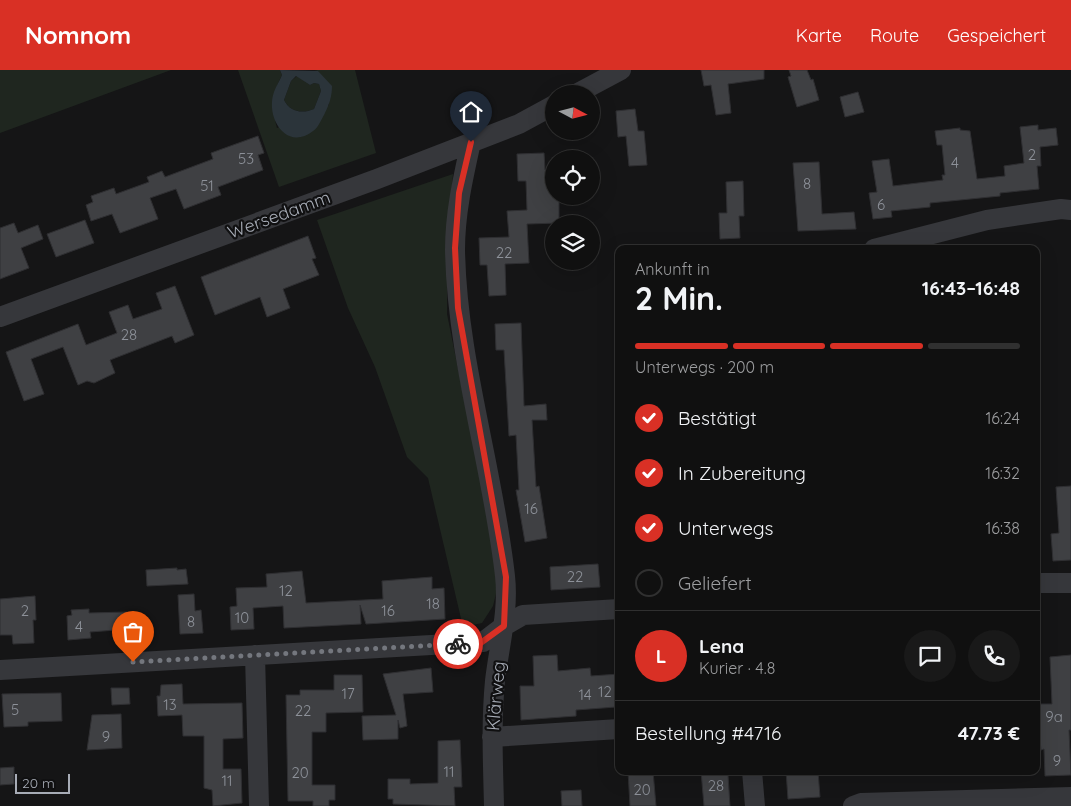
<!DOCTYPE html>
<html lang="de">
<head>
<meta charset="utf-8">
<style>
	body { margin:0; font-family:Quicksand,sans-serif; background:#191919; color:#f1f3f6; height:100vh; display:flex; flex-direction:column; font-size:19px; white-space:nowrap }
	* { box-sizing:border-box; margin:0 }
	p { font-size:16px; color:#9c9d9f }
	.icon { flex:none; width:28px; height:28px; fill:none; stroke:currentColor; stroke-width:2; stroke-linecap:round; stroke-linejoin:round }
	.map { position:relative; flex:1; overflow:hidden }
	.sheet { position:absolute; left:615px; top:175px; width:425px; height:530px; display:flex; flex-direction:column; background:#101010; border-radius:10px; box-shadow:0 5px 20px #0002,0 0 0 1px #303030 }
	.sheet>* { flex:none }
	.needle { width:32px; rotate:97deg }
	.controls { position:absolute; left:545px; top:15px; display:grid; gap:10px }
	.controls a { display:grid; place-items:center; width:55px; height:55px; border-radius:50%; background:#101010; box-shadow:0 5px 20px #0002,0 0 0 1px #303030; font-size:25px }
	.scale { position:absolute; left:15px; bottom:12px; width:55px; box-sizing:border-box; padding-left:5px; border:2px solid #a7acb6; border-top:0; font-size:14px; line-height:18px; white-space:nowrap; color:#a7acb6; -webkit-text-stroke:4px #101011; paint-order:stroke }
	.pin { position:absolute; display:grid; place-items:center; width:42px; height:42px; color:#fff; margin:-51px -21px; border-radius:50% 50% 50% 0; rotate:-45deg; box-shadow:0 0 5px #0007 }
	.pin .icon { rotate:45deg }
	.courier { position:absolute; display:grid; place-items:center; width:50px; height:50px; margin:-25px; border:4px solid #d93025; border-radius:50%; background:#fff; color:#222; box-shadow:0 1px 6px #0007 }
	.head em { font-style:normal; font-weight:800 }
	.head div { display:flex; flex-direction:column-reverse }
	.head { display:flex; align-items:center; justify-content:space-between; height:85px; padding:0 20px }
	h1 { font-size:32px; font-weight:800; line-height:38px }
	.bar { display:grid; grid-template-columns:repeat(4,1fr); gap:8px 5px; align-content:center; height:60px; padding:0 20px }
	.bar i { height:6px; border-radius:4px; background:#303030 }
	.bar .selected { background:#d93025 }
	.bar p { grid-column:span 4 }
	.line { display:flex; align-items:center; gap:12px; padding:0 20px; border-top:1px solid #303030 }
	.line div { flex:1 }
	.round { display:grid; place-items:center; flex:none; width:52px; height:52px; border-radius:26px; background:#191919 }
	ol { padding:0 20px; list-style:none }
	li { display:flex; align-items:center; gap:15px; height:55px }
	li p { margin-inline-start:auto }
	li .icon { padding:5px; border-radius:50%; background:#d93025; color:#fff; stroke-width:4 }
	li:last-child { color:#9c9d9f }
	li i { width:28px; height:28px; border:2px solid #303030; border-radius:50% }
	header { display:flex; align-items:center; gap:30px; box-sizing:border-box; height:70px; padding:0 25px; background:#d93025; color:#fff }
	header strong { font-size:24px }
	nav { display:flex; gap:28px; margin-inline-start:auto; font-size:18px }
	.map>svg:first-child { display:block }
	.green { fill:#1f261f }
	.water { fill:#2b343a; fill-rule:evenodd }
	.building { fill:#3f4043; stroke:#2f2f32 }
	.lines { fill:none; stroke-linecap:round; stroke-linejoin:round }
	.minor { stroke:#36373b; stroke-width:20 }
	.done { stroke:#74777e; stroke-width:5; stroke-dasharray:0 9 }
	.route { stroke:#d93025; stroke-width:6 }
	.labels { text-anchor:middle; stroke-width:4.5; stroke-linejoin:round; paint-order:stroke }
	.number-label { font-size:15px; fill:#8d9199 }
	.street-label { font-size:18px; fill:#a7acb6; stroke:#101011 }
</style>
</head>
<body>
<header>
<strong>Nomnom</strong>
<nav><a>Karte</a><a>Route</a><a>Gespeichert</a></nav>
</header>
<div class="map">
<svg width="1071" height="736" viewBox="0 0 1071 736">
	<rect width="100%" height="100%" fill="#151516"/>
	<path class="green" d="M0,0H171L0,63Z
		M238,0H280L282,5C271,27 271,34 277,58L329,35L318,1L314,0H355L376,83L279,117Z
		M297,6L310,15L314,13L319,14L321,21L314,39C302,44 290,42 284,30L291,11Z
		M453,104L447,178V244L500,507L493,536L482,553L463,557L428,408L407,387L375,297L348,238L317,150Z"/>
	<path class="water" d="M280,0L318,1L332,16C332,27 329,35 324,45C321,50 318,58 313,61C286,82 265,47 274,22C276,16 280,10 282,5ZM296,6L310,15L314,13L319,14L321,21L314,39C302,44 290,42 284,30L291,11Z"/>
	<path class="building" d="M701,0H764V9L728,14L731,43L716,45L711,15L704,16Z
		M789,0H807L811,10L813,9L819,30L797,37L788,7L791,6Z
		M858,22L864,42L845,47L840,27Z
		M635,39L638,61H644L647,95L629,96L626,66L618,67L616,41Z
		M1038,55V60L1056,58L1058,75L1040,77L1041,96H1037L1039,119L1000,123V126L930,133V137L891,141L892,147L873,149L869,123L877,122L872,91L889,89L893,116L943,110L942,105H945L942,75H937L935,61L960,58V60L970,61L977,109L1005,106L1004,96L1024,93L1020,57Z
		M258,66L264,83L258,85L263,100L218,117L221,125L184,139L176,119L150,128L158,149L120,163L112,144L91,151L86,135L93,132L91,126L114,118L116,124L149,112L147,107L162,101L165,107L213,89L211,83Z
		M544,83L545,100H554V126H559V153L527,154L529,193L505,194L506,225L489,226L487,195H480L479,168L509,167L507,141L527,140L526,111H518L517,84Z
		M819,92L822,144L854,142L856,159L798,161L793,93Z
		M743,111L744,146H739L740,168L720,169L719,143H727L726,112Z
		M85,150L94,173L56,187L47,164Z
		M14,153L18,163L38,155L43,169L21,178L29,198L0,209V158Z
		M308,166L316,188L312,189L319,205L283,219L290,238L267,247L260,227L215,245L201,207Z
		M175,216L194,265L175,273L172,266L110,290L115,303L94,313L87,311L78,315L63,277L31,289L44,324L24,331L6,282L78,254L86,275L117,263L109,242L128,235L133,249L162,239L156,223Z
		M521,253L524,336L546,334L547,350H532L536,417L539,416L547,468L525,472L516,420H519L516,365L509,366L504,280H496L495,254Z
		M1071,416V490L1053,491L1051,464L1059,463L1056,417Z
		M598,494L600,517L551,520L550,497Z
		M177,498V500L186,499L188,514L147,516L146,500Z
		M302,501L306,533L383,529L382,511L432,507V519L444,518L445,549L366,554L360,535L361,554L284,558L283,536L253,538L254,559L231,560L230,537L237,536L236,518L267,517L266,504Z
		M194,524L195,541L201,540L203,563L180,564L178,525Z
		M35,526L36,550H33L34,573L13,574L12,565H0V529Z
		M89,539V543L127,542L128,559L90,562L91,568L68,570L67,546L72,545L71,540Z
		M557,585L558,601L590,598L591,606L619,604V631H615L616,637L576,640V646L521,650L520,616H534L533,586Z
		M1071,585V660H1069L1071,705L1045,706L1044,679L1041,680L1040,670H1036V634H1052L1050,587Z
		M431,598L433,622L403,624L407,656L400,658L398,650V669L363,670L362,646L396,645L383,604Z
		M334,605H362L363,642L326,643V662H312V715H335V730H329V736H313V731H288L286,625H300V620H334Z
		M182,614L183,634L242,633L243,668L223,669V699H241L242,733L213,736L212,720L204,718V666H183L182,645L158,646L157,626H160L161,615Z
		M111,618H129L130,634L112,635Z
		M61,623L62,651L28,652V656L4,657L2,624Z
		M121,644L122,678L87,680L92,645Z
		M460,670L462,717H454L455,736L393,734V729H388V709H410V714L438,713V671Z
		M14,697V714L0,715V698Z
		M628,701H653L656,736H630Z
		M701,701H724V705H728L730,736H704Z
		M786,701H818L820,727L788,729Z
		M581,720L582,736H562L561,721Z"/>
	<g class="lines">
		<path class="minor" d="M576,24L621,0
			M471,72C463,108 455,143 455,180C457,290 493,397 505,506C509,541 499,576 495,611C491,653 493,694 494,736
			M874,179L987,150L1061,139L1071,140
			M0,247L377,109L519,54L554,35
			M1036,513H1071
			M255,585L259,736
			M0,600L483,572L504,556L523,545L619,539
			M492,667L619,659
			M752,701L755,736
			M853,736L861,733L1071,727"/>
	</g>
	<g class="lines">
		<path class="done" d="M133,592L458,574"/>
		<path class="route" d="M458,574L482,572L504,556L506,507L458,238L455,178L459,123L471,72"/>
	</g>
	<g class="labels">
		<g class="number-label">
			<text x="1032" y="90">2</text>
			<text x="246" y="94">53</text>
			<text x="955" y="98">4</text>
			<text x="807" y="119">8</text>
			<text x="207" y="121">51</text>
			<text x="881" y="140">6</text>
			<text x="504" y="188">22</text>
			<text x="129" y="270">28</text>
			<text x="531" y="444">16</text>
			<text x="575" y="512">22</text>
			<text x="286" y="526">12</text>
			<text x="433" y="539">18</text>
			<text x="25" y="546">2</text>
			<text x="388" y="546">16</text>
			<text x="242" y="553">10</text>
			<text x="191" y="557">8</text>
			<text x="79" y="562">4</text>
			<text x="605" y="627">12</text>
			<text x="348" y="629">17</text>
			<text x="585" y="630">14</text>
			<text x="170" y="640">13</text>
			<text x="15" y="645">5</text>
			<text x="303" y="646">22</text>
			<text x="1054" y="652">9a</text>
			<text x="106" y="672">9</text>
			<text x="1057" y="696">9</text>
			<text x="449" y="707">11</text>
			<text x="300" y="708">20</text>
			<text x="227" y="716">11</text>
			<text x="716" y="721">28</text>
			<text x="642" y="725">20</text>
		</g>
		<g class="street-label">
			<text transform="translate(279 145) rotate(-20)" y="6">Wersedamm</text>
			<text transform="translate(496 626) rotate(-85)" y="6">Klärweg</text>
		</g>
	</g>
</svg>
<div class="controls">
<a><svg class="needle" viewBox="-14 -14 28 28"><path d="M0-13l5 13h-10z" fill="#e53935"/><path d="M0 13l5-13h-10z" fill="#9c9d9f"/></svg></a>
<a><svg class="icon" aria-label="locate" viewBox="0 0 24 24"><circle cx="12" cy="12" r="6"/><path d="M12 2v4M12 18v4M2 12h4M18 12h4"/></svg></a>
<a><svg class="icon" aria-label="layers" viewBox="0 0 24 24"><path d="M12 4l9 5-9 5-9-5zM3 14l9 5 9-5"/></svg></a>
</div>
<div class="scale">20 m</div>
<div class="pin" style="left:133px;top:592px;background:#ea580c"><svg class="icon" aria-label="bag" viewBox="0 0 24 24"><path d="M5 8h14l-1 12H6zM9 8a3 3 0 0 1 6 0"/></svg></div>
<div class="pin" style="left:471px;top:72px;background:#1f2937"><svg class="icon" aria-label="home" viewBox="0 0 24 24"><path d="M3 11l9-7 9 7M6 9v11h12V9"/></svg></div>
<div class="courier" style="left:458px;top:574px"><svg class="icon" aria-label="bike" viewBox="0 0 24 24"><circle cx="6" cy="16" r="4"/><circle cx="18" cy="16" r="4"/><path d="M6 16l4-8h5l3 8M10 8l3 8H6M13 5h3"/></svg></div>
<section class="sheet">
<div class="head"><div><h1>2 Min.</h1><p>Ankunft in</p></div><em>16:43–16:48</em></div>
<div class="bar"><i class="selected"></i><i class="selected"></i><i class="selected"></i><i></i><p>Unterwegs · 200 m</p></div>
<ol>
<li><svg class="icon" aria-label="check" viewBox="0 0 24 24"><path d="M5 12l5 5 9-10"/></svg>Bestätigt<p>16:24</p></li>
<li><svg class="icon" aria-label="check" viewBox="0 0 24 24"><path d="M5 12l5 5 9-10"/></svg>In Zubereitung<p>16:32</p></li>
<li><svg class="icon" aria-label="check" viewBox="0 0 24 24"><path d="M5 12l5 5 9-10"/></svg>Unterwegs<p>16:38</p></li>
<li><i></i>Geliefert</li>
</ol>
<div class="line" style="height:90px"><b class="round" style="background:#d93025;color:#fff">L</b><div><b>Lena</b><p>Kurier · 4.8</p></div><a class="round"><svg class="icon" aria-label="chat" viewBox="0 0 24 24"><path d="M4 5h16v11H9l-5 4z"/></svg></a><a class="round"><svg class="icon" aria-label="phone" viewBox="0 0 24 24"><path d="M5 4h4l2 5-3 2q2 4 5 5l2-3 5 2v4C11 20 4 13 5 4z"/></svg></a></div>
<div class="line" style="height:65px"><div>Bestellung #4716</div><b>47.73 €</b></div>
</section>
</div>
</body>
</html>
